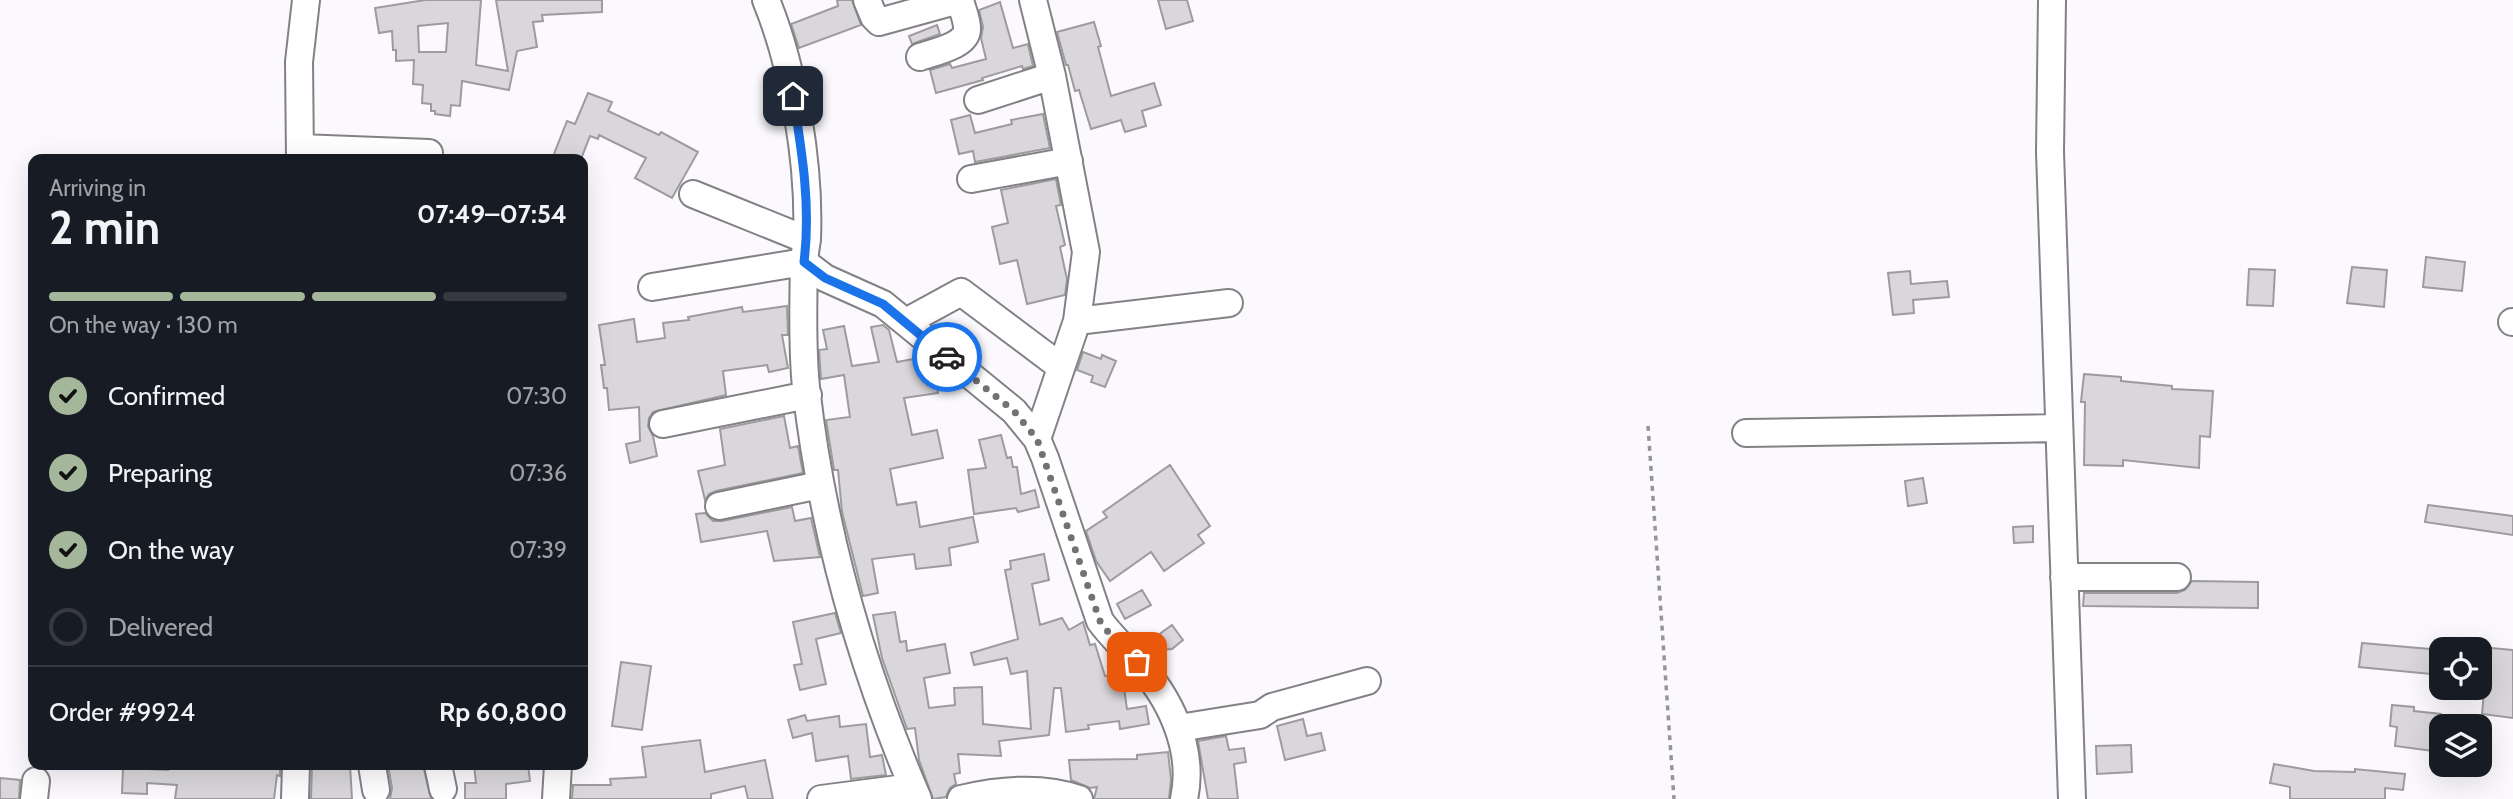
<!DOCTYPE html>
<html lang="en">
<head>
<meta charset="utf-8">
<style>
	body { margin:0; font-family:Cabin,sans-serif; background:#20242c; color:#f1f3f6; height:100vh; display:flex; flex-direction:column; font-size:26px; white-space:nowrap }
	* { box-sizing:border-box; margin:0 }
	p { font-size:23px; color:#9ea1a6 }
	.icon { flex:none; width:38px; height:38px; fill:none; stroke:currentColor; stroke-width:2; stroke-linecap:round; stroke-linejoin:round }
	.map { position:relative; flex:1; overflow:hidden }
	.sheet { position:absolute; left:28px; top:154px; width:560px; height:616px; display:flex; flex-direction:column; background:#171b24; border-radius:14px; box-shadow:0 7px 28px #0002 }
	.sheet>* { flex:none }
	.buttons { position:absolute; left:2429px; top:637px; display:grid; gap:14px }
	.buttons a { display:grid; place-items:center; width:63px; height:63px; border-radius:14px; background:#171b24; box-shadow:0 7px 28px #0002; font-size:35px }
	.pin { position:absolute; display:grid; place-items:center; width:60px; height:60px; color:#fff; margin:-30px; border-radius:14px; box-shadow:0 4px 10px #0006 }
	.courier { position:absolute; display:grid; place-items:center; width:70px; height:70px; margin:-35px; border:5px solid #1a73e8; border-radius:50%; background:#fff; color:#222; box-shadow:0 2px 9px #0007 }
	.head em { font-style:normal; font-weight:700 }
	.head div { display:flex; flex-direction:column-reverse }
	.head { display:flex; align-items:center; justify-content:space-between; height:119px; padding:0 21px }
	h1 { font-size:46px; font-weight:700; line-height:52px }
	.bar { display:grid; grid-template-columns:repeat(4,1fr); gap:10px 7px; align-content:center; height:84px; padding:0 21px }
	.bar i { height:9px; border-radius:5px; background:#363941 }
	.bar .current { background:#a5b79a }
	.bar p { grid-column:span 4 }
	.line { display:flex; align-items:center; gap:18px; padding:0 21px; border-top:2px solid #363941 }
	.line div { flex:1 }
	ol { padding:0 21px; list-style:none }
	li { display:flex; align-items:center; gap:21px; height:77px }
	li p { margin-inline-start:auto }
	li .icon { padding:7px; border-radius:50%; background:#a5b79a; color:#111; stroke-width:4 }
	li:last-child { color:#9ea1a6 }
	li i { width:38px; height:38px; border:4px solid #363941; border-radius:50% }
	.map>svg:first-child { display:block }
	.building { fill:#d9d7db; stroke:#9d9b9e; stroke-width:2; fill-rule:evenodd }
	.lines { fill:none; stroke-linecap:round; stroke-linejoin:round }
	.minor-casing { stroke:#838184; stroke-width:30 }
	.path { stroke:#969598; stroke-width:3.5; stroke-dasharray:5 5; stroke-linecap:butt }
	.minor { stroke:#fff; stroke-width:26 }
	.done { stroke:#727173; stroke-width:7; stroke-dasharray:0 12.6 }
	.route { stroke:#1a73e8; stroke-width:9 }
</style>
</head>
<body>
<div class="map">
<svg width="2513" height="799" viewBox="0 0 2513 799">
	<rect width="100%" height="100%" fill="#fbf9fd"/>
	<path class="building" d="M425,0H481L476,65L508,71L496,0H602V12L542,15L543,21L533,22L537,47L517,51L509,90L462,81L460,106L451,105L450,116L435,114V111H431V104L422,103L423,85L413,84L414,60L396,61V50H393L392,31L379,33L375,8ZM448,23L446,52H419L418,26Z
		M837,0H852L861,25L799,48L791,24L838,6Z
		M1158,0H1187L1193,21L1166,29Z
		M1000,2L1013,48L1028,44L1033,66L1023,69L1022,66L982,78L983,80L936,93L930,70L950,64L952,68L986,59L981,38L983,27L979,10Z
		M1094,22L1101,46L1098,47L1111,96L1154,83L1161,105L1142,111L1146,126L1125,132L1121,120L1091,129L1079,90L1075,91L1068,65H1066L1057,32Z
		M937,25L940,34L912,44L909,36Z
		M588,93L612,102L608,111L659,135L661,132L698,152L672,198L635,178L646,158L599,135L598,139L590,136L581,159H552L567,121L575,124Z
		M1043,114L1050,148L975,162L973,151L959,154L951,120L970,115L975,133L1012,124L1011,120Z
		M1056,179L1061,205L1056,206L1065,245L1060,247L1067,279L1065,295L1027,304L1017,260L1000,264L992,227L1008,223L1001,190Z
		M2426,257L2465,262L2462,291L2423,287Z
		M2352,267L2387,270L2384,307L2347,303Z
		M2249,269L2275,270L2273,306L2247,305Z
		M1910,271L1911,284L1947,281L1949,297L1913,300L1914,313L1893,315L1888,273Z
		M787,306L788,335H782L788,368L769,372L767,365L723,371L726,395L653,412L649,418L648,426L653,436L657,456L630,463L626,444L640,441L639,407L609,410L607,388H604L601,365H605L599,325L634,319L637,342L665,338L663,323L689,320L688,317L742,307L743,312Z
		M883,325L889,330L897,362L919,358L923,381L936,379L938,393L904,398L912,435L937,430L943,458L890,469L897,505L916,502L920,527L973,517L978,542L949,548L951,565L916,569L914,554L872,559L878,593L863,596L842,512L838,470H834L826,420L850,417L844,375L821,379L819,350L827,349L823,330L844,326L852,366L879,362L871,327Z
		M1083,352L1101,359L1102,355L1116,361L1105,387L1091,382L1093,376L1077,370Z
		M2084,374L2121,377V381L2172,386V389L2213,391L2210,437L2200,436L2199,468L2123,460V466L2084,465L2085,402H2081Z
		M784,416L790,448L798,446L803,473L716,491L709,494L705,500L698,471L725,465L720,429Z
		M1001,435L1007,458L1011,457L1013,467H1017L1021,494L1035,490L1039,507L1018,512L1016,508L974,514L968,470L986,468L979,440Z
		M1170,465L1210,526L1198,535L1204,543L1164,571L1151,552L1110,581L1096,561L1086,531L1107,517L1103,512Z
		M1923,478L1927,503L1908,506L1905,481Z
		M2428,505L2513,516V535L2425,522Z
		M792,507L795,521L811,518L820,557L774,561L767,531L701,542L696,514L705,513L713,521H722Z
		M2033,526V542L2014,543L2013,527Z
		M1044,554L1049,580L1032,584L1040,625L1062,618L1069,630L1083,622L1090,645L1095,644L1105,676L1122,674L1127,709L1146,706L1149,724L1120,729L1119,721L1088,725L1089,729L1066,732L1061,688H1054L1049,735L999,741L1001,756L958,754L960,773L954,774L956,784L950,788L946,797L933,799L919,760L915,728L907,729L882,658L873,615L895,612L900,642L906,641L907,651L945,644L950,673L924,678L929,708L955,705L954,688L982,687L983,724L1031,729L1027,671L1011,674L1007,658L974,665L971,653L1018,639L1005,570L1011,569L1010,561Z
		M2192,581L2258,582V608L2083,606L2084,593H2177L2185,590Z
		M1142,590L1151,605L1125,619L1117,604Z
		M835,613L841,633L816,639L826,684L800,690L794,665L802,664L793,622Z
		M1172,625L1183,640L1172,649L1149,651L1143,646Z
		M2362,643L2441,650V675L2359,667Z
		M2480,647L2513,650V718L2482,714L2485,681H2480Z
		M621,662L651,666L642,730L612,726Z
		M2392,705L2414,707V711L2441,714V752L2395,746L2397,727L2390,726Z
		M805,715L807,721L839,716L840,727L866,724L870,757L882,755L886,775L851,779L848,756L816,761L812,733L793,738L788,720Z
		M1303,719L1307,736L1321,733L1325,750L1285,760L1277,726Z
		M1226,736L1229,750L1244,748L1246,762L1234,764L1238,799H1208L1198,741Z
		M700,740L705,772L765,760L773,799H748L745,786L711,794V799H572L573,785H611L610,779L646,777L642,747Z
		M2131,745L2132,772L2097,774L2096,746Z
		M1168,752L1171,779L1169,799H1094L1097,787L1090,788L1071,780L1069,760L1137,759V755Z
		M2274,764L2314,771L2355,772V769L2405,774L2403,790L2385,788V799H2290V787L2270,783Z
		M168,765H280V776L277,775L274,799H175L177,785L147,783V794L122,793L123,768L168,770Z
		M312,765H350L352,799H311Z
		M388,765H423L431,799H390L392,788Z
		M474,765H528L530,781L506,784V799H465V783H476Z
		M0,778L20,780L19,799H0Z"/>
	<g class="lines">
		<g class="minor-casing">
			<path id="minor" d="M766,0C794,68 810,165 807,239C806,247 804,256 804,265C803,304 802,348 806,387C822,530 861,667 918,799
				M867,0L874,17L879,22L959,0
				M1033,0L1052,76L1086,252L1077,321L1037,439
				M2052,0L2050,152L2072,799
				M920,57C933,52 968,46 967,28C967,19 962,9 960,0
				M978,100L1052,76
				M300,148L429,153
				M300,159L299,62L306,0
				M971,179L1069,161
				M693,194L807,240
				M652,287L804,262L825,278L883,304L1014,411L1037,439L1045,458L1100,621C1111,636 1123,647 1136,661C1170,697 1195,749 1184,799
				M1077,321L1229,303
				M906,322L961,292L1061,367
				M2512,322H2513
				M663,424L808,395
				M1746,433L2058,428
				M719,506L820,485
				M2064,577H2177
				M1179,728L1260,715L1272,707L1367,681
				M372,765L376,790
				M438,765L443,789
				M34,799L36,781
				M295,799L296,765
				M556,799L558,765
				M821,799L913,787
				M961,799C999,790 1042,786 1079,799"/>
		</g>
		<path class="path" d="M1648,426L1674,799"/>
		<use href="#minor" class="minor"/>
	</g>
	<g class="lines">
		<path class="done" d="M947,357L1014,411L1037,439L1100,621L1114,640L1137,662"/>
		<path class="route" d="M793,96C802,152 811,206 804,262L825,278L883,304L947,357"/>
	</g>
</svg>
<div class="buttons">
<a><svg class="icon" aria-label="locate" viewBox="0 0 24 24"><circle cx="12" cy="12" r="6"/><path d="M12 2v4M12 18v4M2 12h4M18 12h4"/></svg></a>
<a><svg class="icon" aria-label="layers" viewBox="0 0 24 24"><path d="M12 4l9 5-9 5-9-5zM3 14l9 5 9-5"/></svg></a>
</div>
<div class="pin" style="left:1137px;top:662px;background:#ea580c"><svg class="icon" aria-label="bag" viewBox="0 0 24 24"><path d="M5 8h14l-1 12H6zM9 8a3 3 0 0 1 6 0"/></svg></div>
<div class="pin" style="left:793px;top:96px;background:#1f2937"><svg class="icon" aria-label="home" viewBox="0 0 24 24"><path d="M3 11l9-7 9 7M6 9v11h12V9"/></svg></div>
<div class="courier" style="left:947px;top:357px"><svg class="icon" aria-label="car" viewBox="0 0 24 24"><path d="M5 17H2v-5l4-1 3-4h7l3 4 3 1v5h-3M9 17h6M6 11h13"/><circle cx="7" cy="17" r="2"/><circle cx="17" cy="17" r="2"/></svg></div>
<section class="sheet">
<div class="head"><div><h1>2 min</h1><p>Arriving in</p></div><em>07:49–07:54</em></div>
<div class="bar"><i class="current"></i><i class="current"></i><i class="current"></i><i></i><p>On the way · 130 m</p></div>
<ol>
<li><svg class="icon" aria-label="check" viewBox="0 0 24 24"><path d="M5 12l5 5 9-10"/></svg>Confirmed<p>07:30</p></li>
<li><svg class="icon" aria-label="check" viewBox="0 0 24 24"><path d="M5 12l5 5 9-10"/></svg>Preparing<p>07:36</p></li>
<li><svg class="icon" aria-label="check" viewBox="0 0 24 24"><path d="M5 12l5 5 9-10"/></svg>On the way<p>07:39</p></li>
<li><i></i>Delivered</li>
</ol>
<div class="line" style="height:91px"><div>Order #9924</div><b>Rp 60,800</b></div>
</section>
</div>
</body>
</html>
